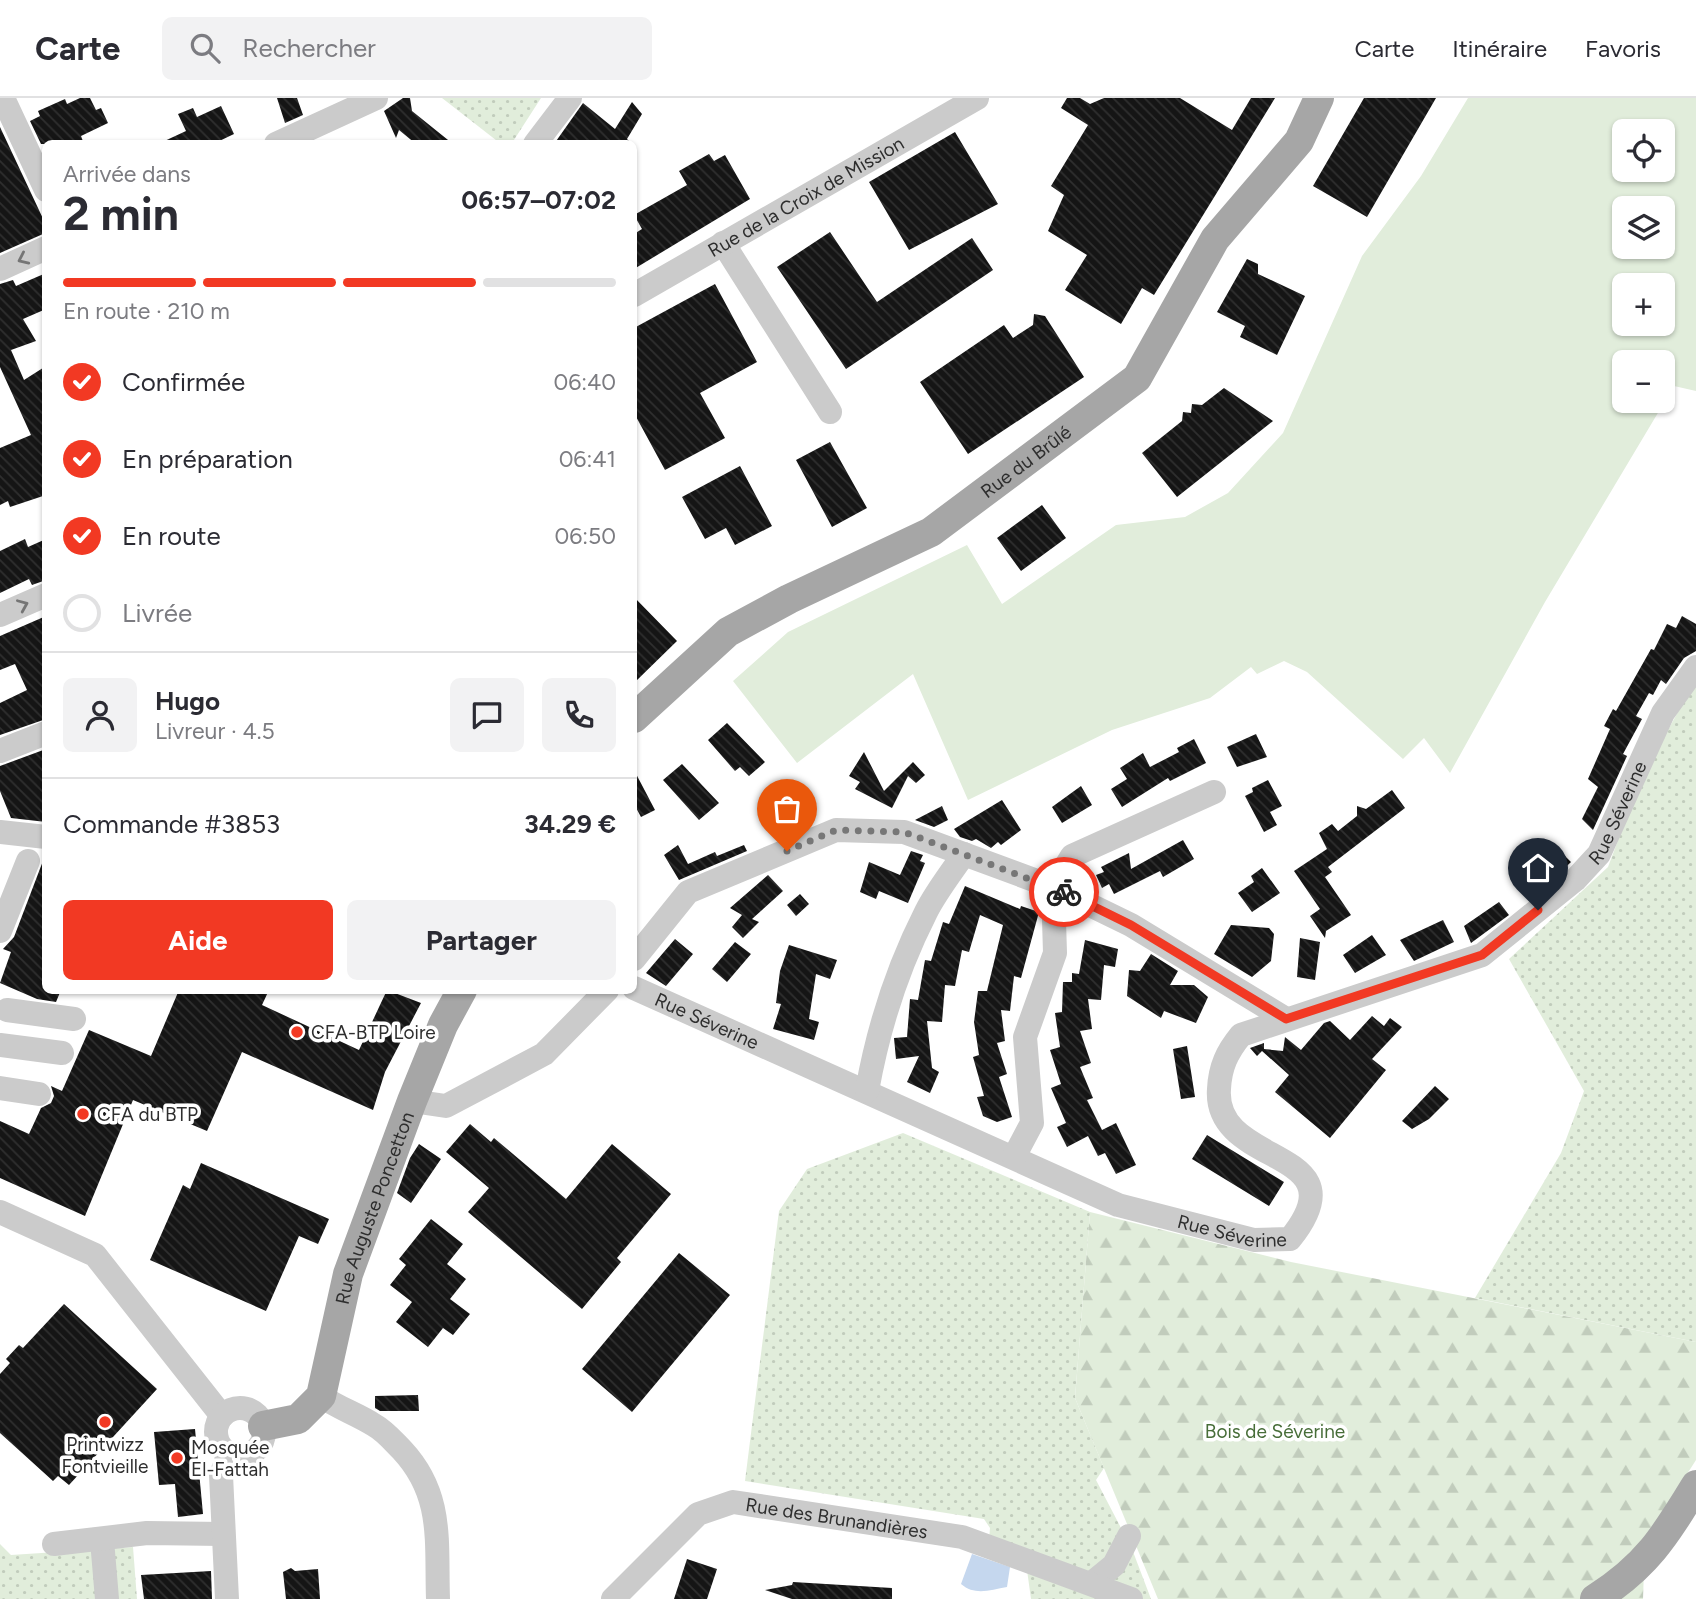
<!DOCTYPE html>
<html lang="fr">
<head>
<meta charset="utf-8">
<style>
	body { margin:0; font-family:Figtree,sans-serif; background:#f2f2f3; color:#2b2b33; height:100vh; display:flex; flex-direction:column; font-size:26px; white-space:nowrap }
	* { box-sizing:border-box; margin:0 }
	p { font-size:23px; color:#7c7c81 }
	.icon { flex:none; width:38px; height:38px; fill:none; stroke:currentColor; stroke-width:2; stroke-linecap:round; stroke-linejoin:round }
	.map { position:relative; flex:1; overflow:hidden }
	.side { position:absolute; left:42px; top:42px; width:595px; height:854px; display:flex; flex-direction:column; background:#fff; border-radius:10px; box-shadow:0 2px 5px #0004 }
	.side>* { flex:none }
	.tools { position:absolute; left:1612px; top:21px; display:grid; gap:14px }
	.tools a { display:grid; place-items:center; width:63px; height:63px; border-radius:10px; background:#fff; box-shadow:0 2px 5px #0004; font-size:35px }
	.pin { position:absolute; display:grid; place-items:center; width:60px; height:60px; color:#fff; margin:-72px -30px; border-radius:50% 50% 50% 0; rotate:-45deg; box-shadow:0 0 7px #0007 }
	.pin .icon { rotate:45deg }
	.courier { position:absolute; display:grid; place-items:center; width:70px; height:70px; margin:-35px; border:5px solid #f23923; border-radius:50%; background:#fff; color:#222; box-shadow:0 2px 9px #0007 }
	.overview em { font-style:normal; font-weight:700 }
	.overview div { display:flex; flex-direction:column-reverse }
	.overview { display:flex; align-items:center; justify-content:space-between; height:119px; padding:0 21px }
	h1 { font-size:46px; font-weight:700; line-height:52px }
	.bar { display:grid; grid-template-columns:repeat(4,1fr); gap:10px 7px; align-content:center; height:84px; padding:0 21px }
	.bar i { height:9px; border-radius:5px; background:#e1e1e2 }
	.bar .current { background:#f23923 }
	.bar p { grid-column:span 4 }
	.line { display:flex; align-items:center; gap:18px; padding:0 21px; border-top:2px solid #e1e1e2 }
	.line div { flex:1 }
	.round { display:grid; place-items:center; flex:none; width:74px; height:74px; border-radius:10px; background:#f2f2f3 }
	ol { padding:0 21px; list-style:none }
	li { display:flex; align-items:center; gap:21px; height:77px }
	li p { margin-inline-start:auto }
	li .icon { padding:7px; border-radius:50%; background:#f23923; color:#fff; stroke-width:4 }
	li:last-child { color:#7c7c81 }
	li i { width:38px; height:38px; border:4px solid #e1e1e2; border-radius:50% }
	.button { display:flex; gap:14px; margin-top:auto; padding:14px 21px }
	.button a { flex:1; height:80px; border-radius:10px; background:#f23923; color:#fff; font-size:28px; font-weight:700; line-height:80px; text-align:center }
	.button a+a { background:#f2f2f3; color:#2b2b33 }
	header { display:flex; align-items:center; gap:42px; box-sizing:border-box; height:98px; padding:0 35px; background:#fff; border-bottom:2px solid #e1e1e2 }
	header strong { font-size:33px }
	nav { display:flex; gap:38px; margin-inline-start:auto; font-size:24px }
	.search { width:490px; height:63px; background:#f2f2f3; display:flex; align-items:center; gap:18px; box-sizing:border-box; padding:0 24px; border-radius:10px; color:#7c7c81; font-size:26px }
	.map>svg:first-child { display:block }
	.grass { fill:url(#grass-dots) }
	.forest { fill:url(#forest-firs) }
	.garden { fill:#e1eddb; fill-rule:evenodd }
	.water { fill:#c5d7ee }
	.building { fill:url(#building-back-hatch) }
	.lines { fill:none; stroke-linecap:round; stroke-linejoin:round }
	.minor { stroke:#cbcbcb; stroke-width:24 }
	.major { stroke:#a6a6a6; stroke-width:30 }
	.oneway { stroke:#757575 }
	.done { stroke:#777; stroke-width:7; stroke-dasharray:0 12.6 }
	.route { stroke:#f23923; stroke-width:9 }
	.poi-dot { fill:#f23923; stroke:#fff; stroke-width:2.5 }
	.labels { text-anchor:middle; stroke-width:7; stroke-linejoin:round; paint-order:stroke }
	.street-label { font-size:19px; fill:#2e2e2e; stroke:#fff }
	.poi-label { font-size:19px; fill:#2e2e2e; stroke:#fff; text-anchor:start }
	.park-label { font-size:19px; fill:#476d38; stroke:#fff }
</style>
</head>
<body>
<header>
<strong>Carte</strong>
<div class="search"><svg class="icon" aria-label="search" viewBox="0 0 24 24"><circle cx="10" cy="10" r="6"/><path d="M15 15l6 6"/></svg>Rechercher</div>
<nav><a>Carte</a><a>Itinéraire</a><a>Favoris</a></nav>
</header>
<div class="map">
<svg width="1696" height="1501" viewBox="0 0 1696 1501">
	<defs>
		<pattern id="grass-dots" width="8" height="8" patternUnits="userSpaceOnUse" patternTransform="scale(1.75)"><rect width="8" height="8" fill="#e1eddb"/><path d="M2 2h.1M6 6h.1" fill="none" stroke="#c1ccbc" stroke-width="1.8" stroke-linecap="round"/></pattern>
		<pattern id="forest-firs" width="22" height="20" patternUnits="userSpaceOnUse" patternTransform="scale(1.75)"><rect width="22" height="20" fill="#e1eddb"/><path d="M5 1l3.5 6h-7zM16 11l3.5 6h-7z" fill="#c1ccbc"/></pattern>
		<pattern id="building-back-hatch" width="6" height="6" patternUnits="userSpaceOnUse" patternTransform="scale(1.75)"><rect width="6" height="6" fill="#151515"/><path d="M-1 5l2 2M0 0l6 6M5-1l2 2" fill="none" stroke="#2f2f2f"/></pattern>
	</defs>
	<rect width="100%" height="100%" fill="#fff"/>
	<path class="grass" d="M442,0H541L512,45L501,46Z
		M1696,581V1244L1475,1200L1561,1055L1584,993L1509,861L1608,769L1641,681Z
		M903,1035L1090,1114L1075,1300L1104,1370L1096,1382L1132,1451L1151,1501H1031L1027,1472L989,1442L990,1430L984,1421L745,1383L779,1113L807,1071Z
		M0,1446L11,1457L133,1449L137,1501H0Z"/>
	<path class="forest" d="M1090,1114L1291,1164L1696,1244V1362L1645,1442L1643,1501H1158L1075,1300Z"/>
	<path class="garden" d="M1468,0H1696V293L1674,288L1545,504L1450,675L1424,640L1403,661L1307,574L1284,563L1257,576L1251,569L1210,600L1112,632L968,702L913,576L797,665L733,583L788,534L967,447L1002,506L1116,427L1185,419L1228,395L1283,335L1362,158L1421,78ZM1624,33H1662V72H1624ZM1624,110H1662V149H1624ZM1624,187H1662V226H1624ZM1624,264H1662V303H1624Z"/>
	<path class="water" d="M972,1456L1010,1469L1007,1489C990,1492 975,1498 961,1486Z"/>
	<path class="building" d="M80,0H90L96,12L101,10L108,25L81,38L84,46H41L30,23L40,18L38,13L65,1L67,6Z
		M277,0H297L303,17L285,25Z
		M403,0H410L412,13L453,46H416L399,32L396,40L384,13Z
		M1067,0H1080L1090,6L1104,0H1180L1232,32L1251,0H1275L1154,197L1142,190L1121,226L1065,192L1087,157L1048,133L1064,97L1051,88L1088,27L1061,10Z
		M1364,0H1436L1367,119L1313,88Z
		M632,4L642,16L627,41L632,46H554L583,5L615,31Z
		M221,8L234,36L213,46H158L186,33L178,16L193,10L197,19Z
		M0,29L46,127L43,136L0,155Z
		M955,34L998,106L909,152L869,84Z
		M709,56L714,63L725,57L750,101L634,171V136L642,131L634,117L687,87L679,73Z
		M830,134L877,204L972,140L993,172L846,271L777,169Z
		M1247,161L1258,166V176L1305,198L1277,257L1240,239L1245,228L1217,214Z
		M46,175V211L23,221L36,243L11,252L24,282L46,268V397L10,409L8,403L0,407V350L31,337L0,269V186L13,182L16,188Z
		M715,186L757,264L700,295L725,340L665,372L634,315V230Z
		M1034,216L1045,218L1084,279L968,356L920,284L1004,227L1013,240L1033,227Z
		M1224,290L1273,323L1177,399L1142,355L1182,323L1183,314L1191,315L1192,306L1202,307Z
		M830,344L867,410L832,429L796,362Z
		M740,368L772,428L735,447L726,430L705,441L682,399Z
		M1042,407L1066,440L1021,473L997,440Z
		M25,441L28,449L46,441V482L32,487L29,481L0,495V453Z
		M634,499L677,543L634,585Z
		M46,518V621L0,637V605L27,592L15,566L0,572V538Z
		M1682,518L1696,526V553L1684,560L1666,586L1661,582L1653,597L1649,595L1636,618L1642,621L1623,656L1627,658L1593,732L1582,721L1598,689L1588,681L1610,631L1604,628L1613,611L1616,613L1651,551L1654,552L1667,526L1676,530Z
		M727,625L765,664L749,678L740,669L735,673L708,642Z
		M1256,636L1267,659L1237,669L1227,649Z
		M1194,641L1206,665L1170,683L1168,680L1122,709L1111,691L1127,681L1120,670L1143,655L1150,669L1179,654L1177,650Z
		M46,651V724L11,720L0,693V668Z
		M864,654L884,693L913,664L925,677L916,685L908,678L892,710L855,691L860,684L849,678Z
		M682,666L719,705L699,722L663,682Z
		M634,672L655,712L641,719L634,706Z
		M1268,682L1282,708L1270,714L1277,727L1264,734L1245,698L1253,694L1252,690Z
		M1081,688L1092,707L1062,725L1052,709Z
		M1392,692L1405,710L1328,769L1332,774L1325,779L1351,817L1326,833L1325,840L1310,818L1320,811L1294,773L1327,751L1319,735L1332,726L1338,733L1357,718V708L1366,711Z
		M787,693L809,714L797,726L776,705Z
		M1002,702L1021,732L1001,747L998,744L991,750L976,741L972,743L960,739L954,731Z
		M942,708L948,722L934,729L915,722Z
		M1183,742L1194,761L1163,779L1160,773L1114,796L1109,786L1102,790L1096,777L1104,774L1101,769L1129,755L1131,771Z
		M678,747L688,766L715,754L717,758L744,747L747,753L679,782L664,757Z
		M1559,752L1571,764L1553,781L1542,770Z
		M911,753L923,757L920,763L925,765L908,805L879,793L876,801L860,794L869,764L900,777Z
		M46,755V892H61L56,904L37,901L0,885L11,854L3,851L14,839Z
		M1535,767L1547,779L1536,789L1525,777Z
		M1262,770L1280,795L1252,814L1238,795L1254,784L1251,778Z
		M768,777L783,793L752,821L759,824L743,840L732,829L742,817L730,810Z
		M965,788L1020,811L1021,808L1039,814L1021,880L1014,878L1010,913L1001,912L1005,943L997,945L1007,976L999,979L1012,1019L997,1024L983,1018L977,999L984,998L973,959L979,957L974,924L978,893H987L1003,827L980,817L969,854L962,852L955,888L945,887L942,924L927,923L932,970L939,974L930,995L907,984L919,958L896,961L894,940L907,939L910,901L918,902L925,862L931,863L943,824L949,826Z
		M800,796L809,806L796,818L787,807Z
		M1499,804L1509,817L1471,845L1464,828Z
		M1443,822L1454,844L1414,863L1400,842Z
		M1231,827L1269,830L1274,836L1271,863L1252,879L1214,856Z
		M1372,837L1386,857L1355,875L1343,857Z
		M1300,840L1320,844L1315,882L1297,879Z
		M675,841L693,856L666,888L646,875Z
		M1085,842L1118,851L1115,869L1104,867L1101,902L1088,901L1092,931L1080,933L1091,965L1080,969L1093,1000L1087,1002L1102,1032L1116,1025L1136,1067L1116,1076L1105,1055L1098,1058L1088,1038L1067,1049L1057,1029L1066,1025L1051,990L1061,986L1050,952L1060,949L1055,915L1062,914L1063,884H1072V875L1079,876Z
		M735,844L751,856L727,884L712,871Z
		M789,847L837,862L830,881L816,876L809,921L819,924L814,942L773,931L781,906L776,905L780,873Z
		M1151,856L1178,873L1170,887H1194L1208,899L1196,925L1164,913L1161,920L1127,898L1129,872L1140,873Z
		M179,892H269L262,907L359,952L387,892L421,905L385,974L373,1012L242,954L207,1033L133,1002L85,1118L0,1080V1023L29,1036L41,1010L51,1005L54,998L51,988L62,993L89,932L151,958Z
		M1372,918L1384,928L1390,920L1402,929L1372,961L1386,972L1330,1040L1275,994L1289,977L1262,953L1257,958L1250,950L1264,945V951L1283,953L1285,939L1301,952L1324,925L1330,923L1350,942Z
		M1187,948L1195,999L1181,1001L1173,951Z
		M1435,988L1449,1001L1429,1021L1412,1031L1402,1023Z
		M470,1026L491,1044L494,1040L566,1101L612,1046L671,1096L617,1160L621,1164L582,1211L468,1114L489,1090L446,1054Z
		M1207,1037L1284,1084L1269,1108L1192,1061Z
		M419,1046L441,1061L411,1105L397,1095L410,1060Z
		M201,1065L329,1121L318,1146L299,1138L266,1213L150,1162L183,1087L190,1091Z
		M431,1121L463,1146L447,1166L466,1181L450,1201L470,1216L453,1237L443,1230L428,1249L396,1224L412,1204L390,1187L406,1167L399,1161Z
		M679,1155L730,1197L632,1314L582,1271Z
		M64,1206L157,1291L69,1387L58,1378L53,1383L0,1335V1276L10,1265L6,1261L19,1247L23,1250Z
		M418,1297L419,1313H380L375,1310V1298Z
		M195,1331L203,1416L178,1419L175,1386L159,1387L154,1334Z
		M687,1461L717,1471L707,1501H674Z
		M291,1470L295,1473L318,1471L320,1501H286L283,1474Z
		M211,1473L212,1501H144L141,1477Z
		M793,1484L892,1490V1501H792L765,1492L792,1487Z"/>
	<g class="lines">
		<g class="minor">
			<path d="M3,0L46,92"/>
			<path d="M276,46L376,0"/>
			<path d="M535,46L570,0"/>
			<path d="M723,145L830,314"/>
			<path d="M0,171L46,150"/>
			<path id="s1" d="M634,197L977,0"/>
			<path d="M0,517L46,497"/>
			<path d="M0,653L46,635"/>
			<path d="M0,734L46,739"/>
			<path d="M1053,789L1072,758L1214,694"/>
			<path d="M0,833L28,763"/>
			<path d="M634,861L688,794L836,732L904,734L1053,789L1131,827L1286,921"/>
			<path id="s2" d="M634,890L1118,1107L1254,1142L1290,1141C1365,1048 1213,1071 1219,991C1220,969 1227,954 1241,937L1482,857L1575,782L1599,756L1663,615L1696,569"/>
			<path d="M7,912L74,921"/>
			<path d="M0,947L62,955"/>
			<path d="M0,990L39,996"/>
			<path d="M867,993C878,931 897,871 926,814C936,794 951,775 964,756"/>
			<path d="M412,1003L446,1008L544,956L607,892"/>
			<path d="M1014,1059L1032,1025L1025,939L1055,855L1053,789"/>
			<path d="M0,1114L95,1157L222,1318"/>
			<path d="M321,1298C338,1310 357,1316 374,1327C385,1333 393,1343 402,1352C444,1397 436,1444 438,1501"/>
			<circle cx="240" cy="1334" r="24"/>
			<path d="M102,1442L107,1501"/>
			<path d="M54,1446L147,1435L223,1436"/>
			<path d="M1092,1485L1114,1467L1129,1438"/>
			<path d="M227,1501L221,1377L229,1356"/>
			<path id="s3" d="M613,1501L698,1416L733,1404L962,1439L1131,1501"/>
		</g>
		<g class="major">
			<path id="s4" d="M634,620L728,534L789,501L931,434L1137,280L1215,141L1299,43L1319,0"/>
			<path id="s5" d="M263,1328L298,1321L321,1298L348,1176L412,1003L443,927L462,892"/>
			<path d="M1595,1501C1647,1468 1665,1438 1696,1387"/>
		</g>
	</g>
	<defs><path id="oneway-chevron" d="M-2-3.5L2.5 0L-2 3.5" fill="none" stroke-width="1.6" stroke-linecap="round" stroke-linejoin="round" transform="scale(1.75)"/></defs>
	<g class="oneway">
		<use href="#oneway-chevron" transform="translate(23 161) rotate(155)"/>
		<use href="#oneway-chevron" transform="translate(23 507) rotate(-23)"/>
	</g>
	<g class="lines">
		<path class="done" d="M787,753L836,732L904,734L1064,794"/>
		<path class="route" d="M1064,794L1131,827L1286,921L1482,857L1538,812"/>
	</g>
	<g class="poi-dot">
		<circle cx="297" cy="934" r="7"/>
		<circle cx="83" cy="1016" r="7"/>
		<circle cx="105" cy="1324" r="7"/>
		<circle cx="177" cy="1360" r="7"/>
	</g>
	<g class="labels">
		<g class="street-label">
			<text dy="7" stroke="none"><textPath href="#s1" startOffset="198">Rue de la Croix de Mission</textPath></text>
			<text dy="7" stroke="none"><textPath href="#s4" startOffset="472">Rue du Brûlé</textPath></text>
			<text dy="7" stroke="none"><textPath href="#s2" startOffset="1419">Rue Séverine</textPath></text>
			<text dy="7" stroke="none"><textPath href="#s2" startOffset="80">Rue Séverine</textPath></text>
			<text dy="7" stroke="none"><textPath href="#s5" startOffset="264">Rue Auguste Poncetton</textPath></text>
			<text dy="7" stroke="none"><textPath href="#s2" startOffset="648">Rue Séverine</textPath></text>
			<text dy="7" stroke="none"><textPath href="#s3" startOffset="262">Rue des Brunandières</textPath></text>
		</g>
		<g class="poi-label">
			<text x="311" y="941">CFA-BTP Loire</text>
			<text x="97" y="1023">CFA du BTP</text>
			<text x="105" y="1353" text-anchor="middle">Printwizz<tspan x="105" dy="22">Fontvieille</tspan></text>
			<text x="191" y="1356">Mosquée<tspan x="191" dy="22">El-Fattah</tspan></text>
		</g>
		<g class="park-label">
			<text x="1275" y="1340">Bois de Séverine</text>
		</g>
	</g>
</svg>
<div class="tools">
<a><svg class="icon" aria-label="locate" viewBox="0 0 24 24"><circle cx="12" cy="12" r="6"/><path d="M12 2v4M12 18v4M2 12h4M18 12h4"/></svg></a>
<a><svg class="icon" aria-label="layers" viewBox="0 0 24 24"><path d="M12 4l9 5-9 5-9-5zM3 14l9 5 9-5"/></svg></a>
<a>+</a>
<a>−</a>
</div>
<div class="pin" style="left:787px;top:753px;background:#ea580c"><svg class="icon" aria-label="bag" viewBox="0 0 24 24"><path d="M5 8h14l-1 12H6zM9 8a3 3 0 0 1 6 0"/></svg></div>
<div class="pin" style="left:1538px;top:812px;background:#1f2937"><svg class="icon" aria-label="home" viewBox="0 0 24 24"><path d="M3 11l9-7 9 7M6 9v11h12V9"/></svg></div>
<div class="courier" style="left:1064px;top:794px"><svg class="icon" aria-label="bike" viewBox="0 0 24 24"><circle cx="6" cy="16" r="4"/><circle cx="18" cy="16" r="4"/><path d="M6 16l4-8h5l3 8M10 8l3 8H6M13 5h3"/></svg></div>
<section class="side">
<div class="overview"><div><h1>2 min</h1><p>Arrivée dans</p></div><em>06:57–07:02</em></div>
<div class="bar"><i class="current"></i><i class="current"></i><i class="current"></i><i></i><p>En route · 210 m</p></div>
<ol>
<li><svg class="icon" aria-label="check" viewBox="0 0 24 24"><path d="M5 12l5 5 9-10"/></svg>Confirmée<p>06:40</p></li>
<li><svg class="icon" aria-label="check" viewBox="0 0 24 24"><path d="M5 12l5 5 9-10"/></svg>En préparation<p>06:41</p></li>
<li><svg class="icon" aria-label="check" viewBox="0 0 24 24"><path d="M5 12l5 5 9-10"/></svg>En route<p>06:50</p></li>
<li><i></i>Livrée</li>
</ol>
<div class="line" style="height:126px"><a class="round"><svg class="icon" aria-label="person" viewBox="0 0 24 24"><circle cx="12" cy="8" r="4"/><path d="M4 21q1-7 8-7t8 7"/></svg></a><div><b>Hugo</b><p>Livreur · 4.5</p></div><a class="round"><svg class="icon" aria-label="chat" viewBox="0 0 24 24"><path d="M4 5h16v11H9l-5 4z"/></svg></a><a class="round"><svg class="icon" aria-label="phone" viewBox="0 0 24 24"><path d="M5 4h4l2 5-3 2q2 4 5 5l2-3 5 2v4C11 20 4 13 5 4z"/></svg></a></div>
<div class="line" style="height:91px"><div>Commande #3853</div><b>34.29 €</b></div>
<div class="button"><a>Aide</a><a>Partager</a></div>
</section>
</div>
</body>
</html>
